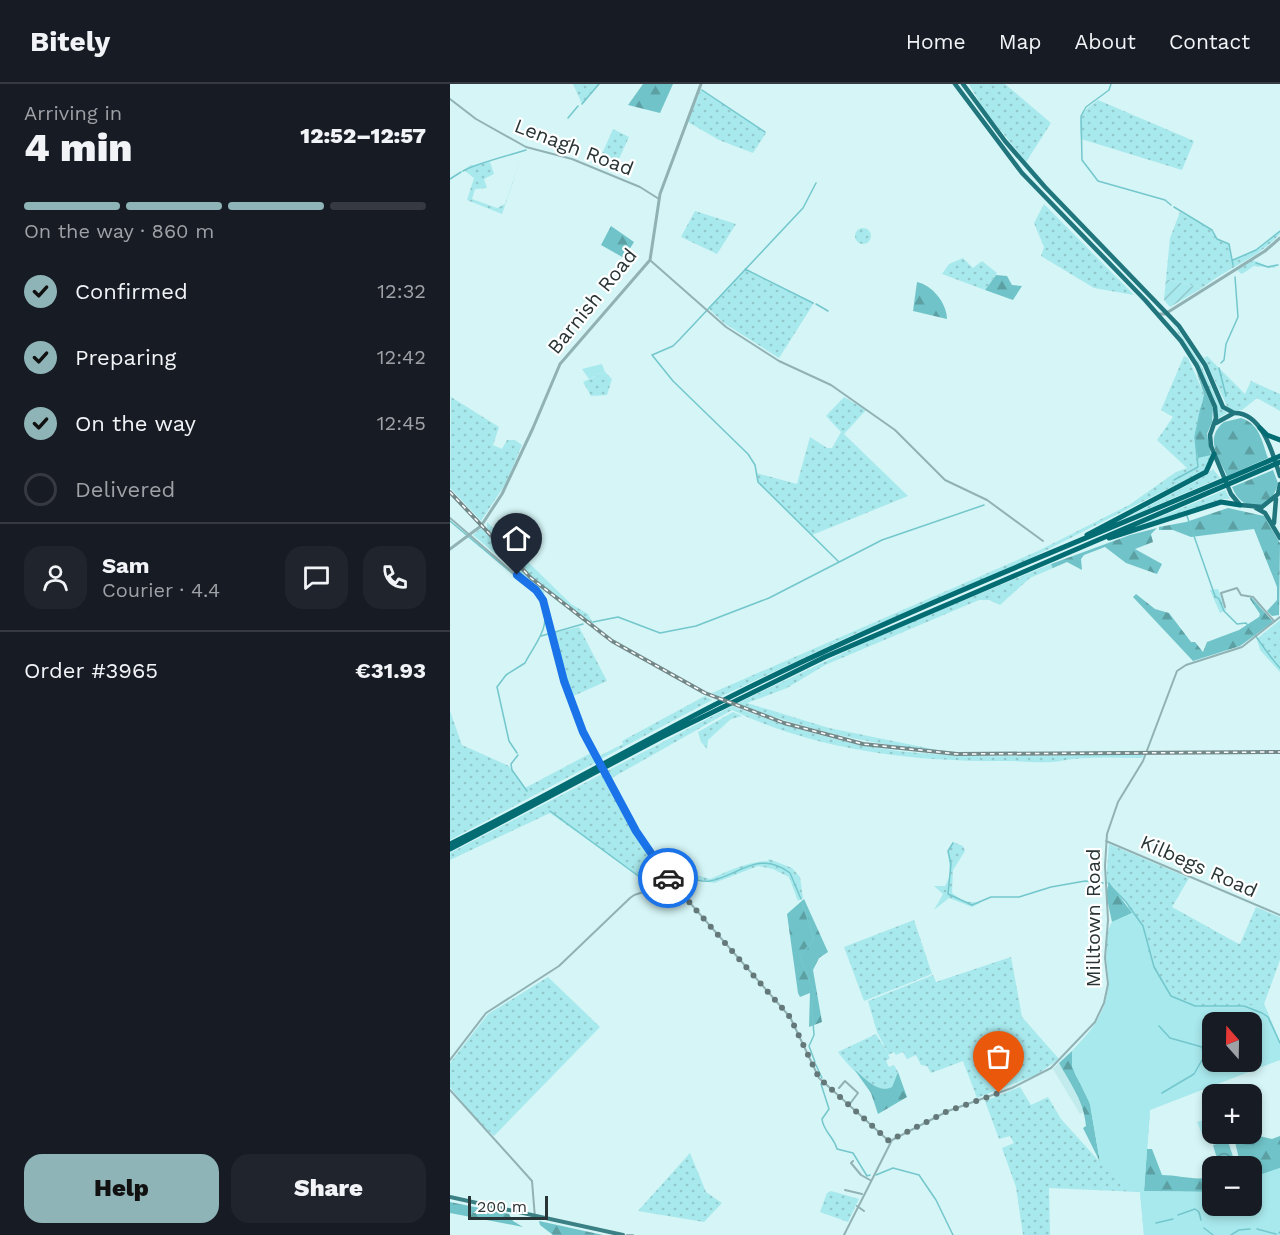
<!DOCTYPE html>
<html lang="en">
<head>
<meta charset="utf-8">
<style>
	body { margin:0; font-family:"Work Sans",sans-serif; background:#20242c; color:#f1f3f6; height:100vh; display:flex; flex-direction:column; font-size:22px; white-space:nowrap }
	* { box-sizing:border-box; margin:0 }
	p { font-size:20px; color:#9ea1a6 }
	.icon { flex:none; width:33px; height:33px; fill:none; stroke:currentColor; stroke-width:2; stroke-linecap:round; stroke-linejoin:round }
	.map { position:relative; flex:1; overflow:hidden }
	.panel { display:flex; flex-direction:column; background:#171b24; width:450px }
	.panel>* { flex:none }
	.needle { width:39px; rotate:340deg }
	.buttons { position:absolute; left:752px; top:928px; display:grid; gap:12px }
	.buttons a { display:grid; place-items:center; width:60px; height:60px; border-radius:12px; background:#171b24; box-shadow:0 3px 9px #0003; font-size:30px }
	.scale { position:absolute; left:18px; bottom:15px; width:80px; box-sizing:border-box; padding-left:6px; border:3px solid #283435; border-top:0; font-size:16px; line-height:21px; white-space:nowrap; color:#283435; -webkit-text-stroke:4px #fff; paint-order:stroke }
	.pin { position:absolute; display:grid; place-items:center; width:51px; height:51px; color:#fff; margin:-62px -26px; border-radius:50% 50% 50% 0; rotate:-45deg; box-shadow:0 0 6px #0007 }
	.pin .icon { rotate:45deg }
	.courier { position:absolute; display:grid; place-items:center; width:60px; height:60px; margin:-30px; border:4px solid #1a73e8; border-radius:50%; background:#fff; color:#222; box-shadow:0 2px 8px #0007 }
	.overview em { font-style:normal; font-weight:800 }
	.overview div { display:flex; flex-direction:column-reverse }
	.overview { display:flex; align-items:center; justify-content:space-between; height:102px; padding:0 24px }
	h1 { font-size:39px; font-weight:800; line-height:45px }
	.bar { display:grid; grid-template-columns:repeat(4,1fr); gap:9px 6px; align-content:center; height:72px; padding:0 24px }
	.bar i { height:8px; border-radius:4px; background:#363941 }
	.bar .on { background:#8fb4b7 }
	.bar p { grid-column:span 4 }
	.line { display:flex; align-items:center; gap:15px; padding:0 24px; border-top:2px solid #363941 }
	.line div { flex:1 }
	.round { display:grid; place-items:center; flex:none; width:63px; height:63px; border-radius:18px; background:#20242c }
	ol { padding:0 24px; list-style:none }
	li { display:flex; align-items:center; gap:18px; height:66px }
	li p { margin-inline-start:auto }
	li .icon { padding:6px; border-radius:50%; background:#8fb4b7; color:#111; stroke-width:4 }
	li:last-child { color:#9ea1a6 }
	li i { width:33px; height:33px; border:3px solid #363941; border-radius:50% }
	.primary-button { display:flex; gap:12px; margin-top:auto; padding:12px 24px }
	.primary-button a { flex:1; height:69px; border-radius:18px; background:#8fb4b7; color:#111; font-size:24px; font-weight:800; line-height:69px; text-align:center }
	.primary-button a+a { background:#20242c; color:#f1f3f6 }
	header { display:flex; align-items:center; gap:36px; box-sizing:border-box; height:84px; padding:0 30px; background:#171b24; border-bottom:2px solid #363941 }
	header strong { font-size:28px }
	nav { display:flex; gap:33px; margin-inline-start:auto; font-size:21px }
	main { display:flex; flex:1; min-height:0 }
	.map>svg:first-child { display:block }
	.built { fill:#c1ebed }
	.grass { fill:url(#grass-dots); fill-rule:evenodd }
	.forest { fill:url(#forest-firs) }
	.garden { fill:url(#garden-furrows) }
	.pitch { fill:#a8e9ed; fill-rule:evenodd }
	.water { fill:url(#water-waves) }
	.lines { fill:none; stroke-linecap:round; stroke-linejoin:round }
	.stream { stroke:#73c7cc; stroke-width:1.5 }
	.minor { stroke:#91b2b4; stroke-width:2 }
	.tertiary { stroke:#91b2b4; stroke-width:3 }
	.primary { stroke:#3b8084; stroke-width:4 }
	.trunk { stroke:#20767c; stroke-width:4.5 }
	.motorway { stroke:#046d73; stroke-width:5 }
	.rail-casing { stroke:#738889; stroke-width:4 }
	.rail { stroke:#fff; stroke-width:1.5; stroke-dasharray:4.5; stroke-linecap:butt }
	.done { stroke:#657879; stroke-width:6; stroke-dasharray:0 10.8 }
	.route { stroke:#1a73e8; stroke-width:8 }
	.labels { text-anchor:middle; stroke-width:4.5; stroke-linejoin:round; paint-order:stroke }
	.street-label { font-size:20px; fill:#283435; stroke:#fff }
</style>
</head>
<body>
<header>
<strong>Bitely</strong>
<nav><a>Home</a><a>Map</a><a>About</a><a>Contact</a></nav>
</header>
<main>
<section class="panel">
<div class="overview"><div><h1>4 min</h1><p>Arriving in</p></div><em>12:52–12:57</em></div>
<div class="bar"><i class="on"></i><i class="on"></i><i class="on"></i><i></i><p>On the way · 860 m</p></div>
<ol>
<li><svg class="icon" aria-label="check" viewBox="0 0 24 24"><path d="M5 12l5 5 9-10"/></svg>Confirmed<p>12:32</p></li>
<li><svg class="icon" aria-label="check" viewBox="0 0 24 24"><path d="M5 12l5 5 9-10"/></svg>Preparing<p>12:42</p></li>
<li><svg class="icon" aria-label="check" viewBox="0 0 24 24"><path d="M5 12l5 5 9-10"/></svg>On the way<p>12:45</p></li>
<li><i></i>Delivered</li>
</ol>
<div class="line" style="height:108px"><a class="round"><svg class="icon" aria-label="person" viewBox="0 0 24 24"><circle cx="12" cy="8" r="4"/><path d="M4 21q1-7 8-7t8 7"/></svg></a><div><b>Sam</b><p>Courier · 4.4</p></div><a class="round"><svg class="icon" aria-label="chat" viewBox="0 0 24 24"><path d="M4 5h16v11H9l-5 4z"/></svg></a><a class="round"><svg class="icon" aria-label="phone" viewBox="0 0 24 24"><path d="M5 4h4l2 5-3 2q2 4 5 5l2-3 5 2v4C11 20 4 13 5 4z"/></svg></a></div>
<div class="line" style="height:78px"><div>Order #3965</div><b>€31.93</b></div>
<div class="primary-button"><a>Help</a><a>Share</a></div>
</section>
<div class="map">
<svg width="830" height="1151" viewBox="0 0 830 1151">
	<defs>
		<pattern id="grass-dots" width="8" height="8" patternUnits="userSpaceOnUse" patternTransform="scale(1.5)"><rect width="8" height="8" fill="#a8e9ed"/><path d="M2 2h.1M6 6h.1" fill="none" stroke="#91c8cc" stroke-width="1.8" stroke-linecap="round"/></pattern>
		<pattern id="forest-firs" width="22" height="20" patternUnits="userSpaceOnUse" patternTransform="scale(1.5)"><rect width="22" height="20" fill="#70c4c9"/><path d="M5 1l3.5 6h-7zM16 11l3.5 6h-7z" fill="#5ca0a4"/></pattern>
		<pattern id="garden-furrows" width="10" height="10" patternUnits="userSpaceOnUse" patternTransform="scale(1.5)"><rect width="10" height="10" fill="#a8e9ed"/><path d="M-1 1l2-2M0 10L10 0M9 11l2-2" fill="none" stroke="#91c8cc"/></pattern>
		<pattern id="water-waves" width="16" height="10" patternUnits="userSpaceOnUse" patternTransform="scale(1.5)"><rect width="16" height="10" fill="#73c7cc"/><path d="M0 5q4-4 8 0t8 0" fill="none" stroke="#5ea2a6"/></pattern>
	</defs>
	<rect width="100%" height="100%" fill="#d5f5f6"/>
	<path class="built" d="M609,979L632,1018L635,1027L630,1030L603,985Z"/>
	<path class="grass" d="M123,0H149L132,20Z
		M519,0H555L601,39L576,78L533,24Z
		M251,5L316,49L303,69L269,56L238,38Z
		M648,16L744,57L732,86L631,55C629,31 629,30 648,16Z
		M163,45L179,53L168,77L152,70Z
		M71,75L52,130L17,116L24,94L14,86L19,82L40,78L44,90L34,95L37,104L25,105L22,115L47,124L55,120Z
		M594,120L684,211L644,204L591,172L594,163L584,139Z
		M245,127L286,140L267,170L231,153Z
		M730,128L762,146L767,155L779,160L782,177L806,166L830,147V150C809,174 777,184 752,204L716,195L720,154Z
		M405 152a8 8 0 1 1 16 0a8 8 0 1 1-16 0Z
		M513,174L523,184L532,177L547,189L535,206L492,190L499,180Z
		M803,176L817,182L828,180L824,184L804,182L792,190L787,186Z
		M295,185L364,219L329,274L274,239L258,224Z
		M718,232L750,279L770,322L777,329L768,334L751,286Z
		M734,272L738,274L754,310L745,353L761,371L758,383L753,387L569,480L400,552L270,613L262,609L588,467L679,421L726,388L737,384L707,356L723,333L711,326Z
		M757,272L795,310L801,297L830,310V327L807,314L792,326L785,327L778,324L754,274Z
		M155,288L162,295L157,311L141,312L133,298Z
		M1,313L49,343L43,361L52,365L57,356H65L72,361L56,399L31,437L0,404Z
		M394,313L416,326L394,350L458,412L362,451L308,398L306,389L347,400L360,353L377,364H382L391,348L376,332Z
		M763,385L770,394L674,435L753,393Z
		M775,406L780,415H771L681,445Z
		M37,438L121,520L138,530L144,541C105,521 65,478 37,445Z
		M31,444L95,508L93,510L23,451Z
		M601,480L603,484L580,494L550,521L539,516H529L375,581L337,604L297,619L379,644L492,667C421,662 353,644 286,620L435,549Z
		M768,505L776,526L770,529L760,506Z
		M830,536V588L810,566L807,555Z
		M129,543L157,597L121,613L103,549Z
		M255,612L262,616L151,675L149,672L173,660L172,657Z
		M282,622C342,645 404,664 469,669C543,676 619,669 694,671L692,674C665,674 636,672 610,677C594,680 575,677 559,677C466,678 368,667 282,626L160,695L157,687Z
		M0,627L12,661L59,682L75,704L141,669L145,679L0,756Z
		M283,628L292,632L281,635L258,656L257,665L251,658L248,648Z
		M152,690L201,773L198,794H191L100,729L0,776V769Z
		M503,758L513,762L515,767L503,786L502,809L513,817L530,819L522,823L499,814L484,826L493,810L484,802H495C503,790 498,779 498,767Z
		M659,760L739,794L722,823L787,859L790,860L806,823L830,833V876L814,920L830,958V976L703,1018L700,1026L694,1107L762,1108V1122H801V1094L830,1084V1151H694L690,1108L599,1104L600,1151H573L566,1103L552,1064L564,1059L560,1052L549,1055L535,1017L570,1003L581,1021L598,1013L611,1035L649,1077L651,1073L640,1020L636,1009L625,990L622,967C638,950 652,935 657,912C663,889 649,860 662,838C665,833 675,827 679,822L661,800L656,798ZM762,939H801V978H762Z
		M319,775L342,784L350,793L353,814L348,817L339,793L323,785L308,782L264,799L228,792L220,793L216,788L226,785L260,795C279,787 296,778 318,777Z
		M464,836L482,890L414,917L394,863Z
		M561,873L572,933L609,975L586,991L527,1014L513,977L481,989L477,982L471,981L466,971L457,975L453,968L446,971L444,968L438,971L440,974L436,977L439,983L444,981L448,988L442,1003C424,1012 397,980 388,968L426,950L438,969L427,948L418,917L483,891L486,898Z
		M98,893L150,943L44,1052L22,1031L0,1003V979L38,930Z
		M762,1033V1050L753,1052L747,1038Z
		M240,1069L256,1108L272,1119L254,1138L188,1127Z
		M381,1107L409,1115L398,1138L370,1128L377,1109Z"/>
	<path class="forest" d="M193,0H223L210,29L178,21Z
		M161,142L184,158L174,174L151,161Z
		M546,191L557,192L562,201L572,202L563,216L535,206Z
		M467,198C482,201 497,219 497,235L463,227Z
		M746,286L763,324L762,338L757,350L761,371L748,374L745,353L754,310Z
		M791,334C810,340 812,358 818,374L777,392C768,373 754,354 774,338Z
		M823,386L828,399C822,427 793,431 782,403Z
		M778,424L814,432L830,459L829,531L822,532L817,527L827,516V503L804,445L741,453L723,446H709V443L736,438Z
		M707,444L701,450L703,458L685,465L712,480L707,490L676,479L655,463L634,471L631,475L632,486L617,478L603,484L601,480L680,451Z
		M686,510L705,525L719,529L741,558H745L753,568L757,558L789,546L809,533L810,530L800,515L801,513L823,538L790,562L743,577L683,513Z
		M201,773L215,795L198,794Z
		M659,798L682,829L662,838L656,810Z
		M354,815L378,868L369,874L363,886L372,938L359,943L360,909L350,913L348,909L337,830Z
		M622,967L625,990L636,1009L640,1020L650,1078L633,1044L636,1042C634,1017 621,1001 609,979Z
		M404,985C414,994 429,1010 442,1003L448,988L457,1013L428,1030L421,1009Z
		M805,1051L822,1055L830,1052V1084L801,1094V1083H791L785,1058L791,1052Z
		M697,1065H702L712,1091C729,1091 744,1097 762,1093V1108L694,1107Z
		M0,1118L59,1130L63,1137L73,1143L0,1129Z
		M89,1137L153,1151H103L90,1141Z"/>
	<path class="garden" d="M716,195L752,204L720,223L714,216Z"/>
	<path class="pitch" d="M152,280L155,288L139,295L132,285Z
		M682,829C698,849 694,854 701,876C721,935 764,923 814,920L830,958V976L700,1026L694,1107L762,1108V1122H801V1094L830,1084V1151H694L690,1108L676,1107L650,1078L640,1020L622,983V967L645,942L655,921L659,897L656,874L662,838ZM762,939H801V978H762Z"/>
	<path class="water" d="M778,1057L785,1079L779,1081L777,1078L776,1081L770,1083L765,1068L776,1065L765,1068L763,1061Z"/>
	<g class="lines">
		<path class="stream" d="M661,0L659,6L636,23L631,32L632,76L648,97L715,116L721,121
			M252,6L315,48
			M132,20L149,0
			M118,34L128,22
			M13,87C24,80 60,71 76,66
			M0,95L11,88
			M366,99L353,124L230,255L223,262L202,271L223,297L298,370L305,381L308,398L389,478
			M724,123L762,146L767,155L779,160L783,181
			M783,176L806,166L830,147
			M806,179L818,183L828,181
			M295,185L363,219
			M366,220L378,227
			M771,279L774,276L776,260L788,233L785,193
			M769,284L776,312
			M724,396L748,383L745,353L751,324L755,321
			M737,432L765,512L769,515L774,527L787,540L796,539C808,554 817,570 830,584
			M0,437L70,496
			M143,538L168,533L210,549L246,542L319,514L432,456L534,421
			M91,552L133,540
			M67,669L59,657L47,603L56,591L75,579C88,554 105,541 87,511
			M68,671L61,680L62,686L77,707
			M100,727L191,794L215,793
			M503,759L498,767L501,780L498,810L522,821L541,813H569L601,803L635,797L653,799
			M219,791C233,787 246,800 260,797C288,792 309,765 340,789L351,815
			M658,799L676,818L693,842L704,883L721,912L745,922H794L812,929L818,933L830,959
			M352,818L363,851V857L350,872L364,908L362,924L364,951L359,962L365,978
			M709,942L720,954L752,963L753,969
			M752,963L762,961
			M366,981L372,994
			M371,1000L379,1025L372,1035C373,1047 384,1053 387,1065L403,1069L417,1092L420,1091
			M712,1009L744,990L752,976
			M426,1091L443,1084L469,1091L486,1116L503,1151
			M728,1131L745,1125L749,1128L751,1136
			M706,1139L723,1135
			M754,1144L763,1151
			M807,1145L826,1150
			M829,1149L830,1148
			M781,1151L789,1146L800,1145"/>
		<path class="minor" d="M0,15L26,35L76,63L122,75L190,103L209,115
			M201,177L276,243L329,277L381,301L445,346L495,396L537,416L593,457
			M0,434L92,514L122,620L150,682
			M775,523L771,509L787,504L791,511L803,513L824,537
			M153,687L212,787L340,933L369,994L440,1058
			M656,757L830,831
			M0,976L36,929L109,882L180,814C194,803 210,811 225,803
			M389,1004L395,997L408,1009L399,1021
			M0,1006L82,1097L85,1134
			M403,1077L401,1079L411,1091L420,1096
			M395,1106L412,1110
			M407,1122L414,1127
			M177,1151H183
			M394,1151L442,1056L498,1027L562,1004L601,984L645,938L654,919L658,900L655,874L658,836L655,782L657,750L668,718L693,677L727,587L736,581L792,563L830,533"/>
		<path class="tertiary" d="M709,230H715L815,167L830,154
			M0,465L31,442L52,410L83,344L110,280L200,176L210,110L251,0"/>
		<path class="primary" d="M0,1113L173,1151"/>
		<path class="trunk" d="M505,0L572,89L695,216L731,257L747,282L765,323L766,334L760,351L761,362L781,410L790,421L812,423L828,410L830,400
			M513,0L555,57L595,103L729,242L755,281L773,323L784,329
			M766,339L784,329C812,328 823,370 830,392
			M806,424L815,429L830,454
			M824,439L826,415"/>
		<path class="motorway" d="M810,344L817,351L830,356
			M637,451L756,388L764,370
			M659,454L771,418L790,421
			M0,760C105,709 205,649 310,598C480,515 657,447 830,372
			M0,765L212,653L375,573L830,378"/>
		<g class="rail-casing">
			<path id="rail" d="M0,408L81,494L162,557L255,609L334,639L413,660L507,670L830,668"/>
		</g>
		<use href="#rail" class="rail"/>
	</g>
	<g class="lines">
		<path class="done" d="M218,794L340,933L369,994L439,1057L498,1027L549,1009"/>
		<path class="route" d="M67,491L86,506L93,516L114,597L133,648L186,747L218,794"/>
	</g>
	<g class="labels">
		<g class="street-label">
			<text transform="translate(124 63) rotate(21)" y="7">Lenagh Road</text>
			<text transform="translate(142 217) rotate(-51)" y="7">Barnish Road</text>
			<text transform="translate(749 782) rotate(24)" y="7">Kilbegs Road</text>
			<text transform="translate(643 834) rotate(-90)" y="7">Milltown Road</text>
		</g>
	</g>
</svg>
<div class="buttons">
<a><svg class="needle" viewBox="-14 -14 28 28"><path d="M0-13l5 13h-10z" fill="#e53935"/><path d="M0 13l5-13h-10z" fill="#9ea1a6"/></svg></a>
<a>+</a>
<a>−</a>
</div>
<div class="scale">200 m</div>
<div class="pin" style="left:549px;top:1009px;background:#ea580c"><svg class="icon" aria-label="bag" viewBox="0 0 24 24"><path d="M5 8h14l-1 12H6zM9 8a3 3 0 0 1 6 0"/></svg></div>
<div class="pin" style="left:67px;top:491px;background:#1f2937"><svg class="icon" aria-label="home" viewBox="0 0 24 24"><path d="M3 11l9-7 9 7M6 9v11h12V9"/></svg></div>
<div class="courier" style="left:218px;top:794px"><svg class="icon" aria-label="car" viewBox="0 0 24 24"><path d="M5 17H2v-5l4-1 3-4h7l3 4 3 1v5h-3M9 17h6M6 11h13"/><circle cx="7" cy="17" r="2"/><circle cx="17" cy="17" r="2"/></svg></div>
</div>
</main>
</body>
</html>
